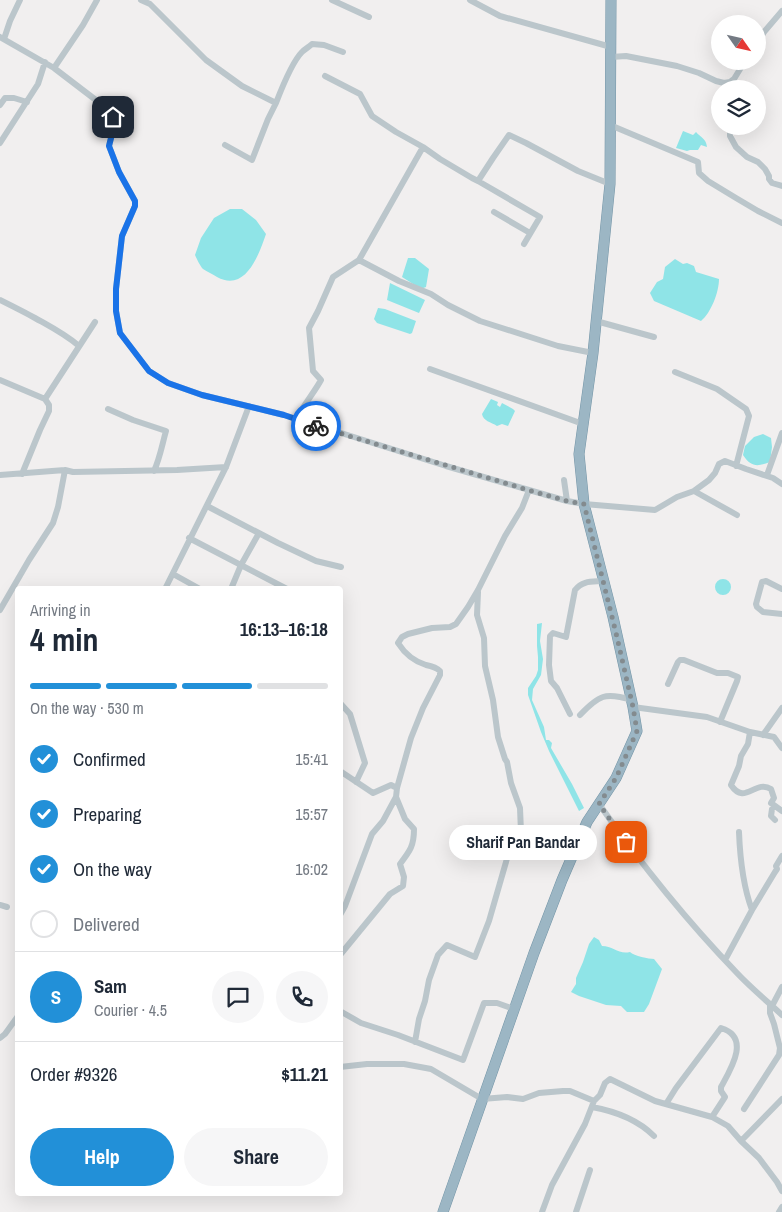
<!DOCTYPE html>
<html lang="en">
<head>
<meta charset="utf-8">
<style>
	body { margin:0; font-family:"Archivo Narrow",sans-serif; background:#f6f6f7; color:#1f2937; height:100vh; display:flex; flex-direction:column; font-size:19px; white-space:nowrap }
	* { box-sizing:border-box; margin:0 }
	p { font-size:16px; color:#747a83 }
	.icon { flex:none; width:28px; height:28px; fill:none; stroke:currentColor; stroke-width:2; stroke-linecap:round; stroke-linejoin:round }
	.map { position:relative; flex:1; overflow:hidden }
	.drawer { position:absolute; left:15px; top:586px; width:328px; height:610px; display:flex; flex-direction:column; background:#fff; border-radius:5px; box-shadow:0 5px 20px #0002 }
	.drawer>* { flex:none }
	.needle { width:32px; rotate:124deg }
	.buttons { position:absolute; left:711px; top:15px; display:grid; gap:10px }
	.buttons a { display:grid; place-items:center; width:55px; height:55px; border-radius:50%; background:#fff; box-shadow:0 5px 20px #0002; font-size:25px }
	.pin { position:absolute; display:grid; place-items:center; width:42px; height:42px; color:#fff; margin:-21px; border-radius:10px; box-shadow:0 2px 8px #0006 }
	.courier { position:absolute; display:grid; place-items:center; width:50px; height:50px; margin:-25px; border:4px solid #1a73e8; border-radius:50%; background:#fff; color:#222; box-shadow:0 1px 6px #0007 }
	.bubble { position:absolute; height:35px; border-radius:18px; background:#fff; box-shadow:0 5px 20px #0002; font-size:16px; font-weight:800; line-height:35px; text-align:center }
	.headline em { font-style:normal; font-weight:800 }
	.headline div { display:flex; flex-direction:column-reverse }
	.headline { display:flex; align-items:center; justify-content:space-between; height:85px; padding:0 15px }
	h1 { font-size:32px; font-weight:800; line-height:38px }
	.bar { display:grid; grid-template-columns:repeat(4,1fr); gap:8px 5px; align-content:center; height:60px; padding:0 15px }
	.bar i { height:6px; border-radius:4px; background:#e0e1e3 }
	.bar .active { background:#2290d8 }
	.bar p { grid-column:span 4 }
	.line { display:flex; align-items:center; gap:12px; padding:0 15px; border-top:1px solid #e0e1e3 }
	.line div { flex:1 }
	.round { display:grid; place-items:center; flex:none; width:52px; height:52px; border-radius:26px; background:#f6f6f7 }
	ol { padding:0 15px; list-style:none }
	li { display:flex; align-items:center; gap:15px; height:55px }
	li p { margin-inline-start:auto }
	li .icon { padding:5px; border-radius:50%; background:#2290d8; color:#fff; stroke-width:4 }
	li:last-child { color:#747a83 }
	li i { width:28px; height:28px; border:2px solid #e0e1e3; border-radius:50% }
	.cta { display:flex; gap:10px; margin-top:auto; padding:10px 15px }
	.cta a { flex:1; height:58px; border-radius:30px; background:#2290d8; color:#fff; font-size:20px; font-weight:800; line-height:58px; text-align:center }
	.cta a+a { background:#f6f6f7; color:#1f2937 }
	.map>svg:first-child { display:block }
	.water { fill:#8fe4e7 }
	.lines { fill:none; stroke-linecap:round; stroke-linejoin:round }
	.trunk-casing { stroke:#7495a7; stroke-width:11 }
	.minor { stroke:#bbc6cb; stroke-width:6 }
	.trunk { stroke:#9cb6c4; stroke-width:10 }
	.done { stroke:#838b8f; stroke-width:5; stroke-dasharray:0 9 }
	.route { stroke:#1a73e8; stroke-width:6 }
</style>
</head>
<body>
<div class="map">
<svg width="782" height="1212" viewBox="0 0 782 1212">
	<rect width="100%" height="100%" fill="#f1efef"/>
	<path class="water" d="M683,131L693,135L696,132C701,138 706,138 707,147L701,145L698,150H690L687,151L676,148Z
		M230,209H242L256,220L266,234C259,254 246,293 217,277C213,274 207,272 203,269C200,266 197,259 195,255L201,238L214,218Z
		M408,258H415L429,269L426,287L421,289L402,277Z
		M675,259L683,264L687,263L694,266L696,272L719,279C719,292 711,313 701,321L654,301L650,293L657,282L663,279L665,267Z
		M390,283L425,300L419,313L387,300Z
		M378,308L385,309L416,321L412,333L410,334L377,323L374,319Z
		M491,399L498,402L497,405L500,407L502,403L513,409L515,411L508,426L502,424L497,426C491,422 483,421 482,414Z
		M763,434L771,438L772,447L770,462C757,467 751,467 743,455L745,446L754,437Z
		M715 587a8 8 0 1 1 16 0a8 8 0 1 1-16 0Z
		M542,623L540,641L543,659L541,675L533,689L532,700L544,727L546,740H549L552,743L551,748L572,784L584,808L579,811L549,751L541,732L528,695V688L536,676L538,670V657L537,646V624Z
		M594,937L599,940L602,946C613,946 619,955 630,952C634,956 649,959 654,959L662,969L649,1004L644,1012H627L621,1006L606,1005L579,996L571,992L576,984V978L583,962L589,944Z"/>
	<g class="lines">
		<g class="trunk-casing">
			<path id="trunk" d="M443,1212L534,953L562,880L587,822L616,778L637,731L633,707L613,617L584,504L579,454L593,353L610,184L611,0"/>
		</g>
		<path class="minor" d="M141,0L150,4L206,60L242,86L276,103L268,119L252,160L225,145
			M332,0L369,17
			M470,0L500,16L611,47
			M0,37L54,68L105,107L113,117L114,126L109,146L119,172L135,201V206L122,236L116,289V311L120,333L149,371L168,383L202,395L284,415L446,466L567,501L584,504L655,510L677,497L694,491L709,480L715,473L719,464L725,461L746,469L773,478L782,484
			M4,39L10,21L20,0
			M758,42L764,32L782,11
			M611,57L626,56L677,66L699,73L716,81L724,83L730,82L734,79L745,61
			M54,68L83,25L97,0
			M325,76L360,94L372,116L396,132L423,147L440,159L472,178L478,181L493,158L509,135L526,143L578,171L610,184
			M276,103C281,90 293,61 302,52C305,49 309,47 312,44L324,45L343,52
			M0,105L5,98H14L27,102
			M610,125L698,162L699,173L708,181L736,198L758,211L782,223
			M730,126V136L736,147L747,157L758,162L765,169L769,176V179L772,183L782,186
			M0,143L38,84L45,62
			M423,147L359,260L399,281L431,294L448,305L480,321L558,346L593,353
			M478,181L540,217L524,244
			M494,212L530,233
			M0,300C12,306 24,312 35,318C51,327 65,334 79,346
			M596,321L654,337
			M430,369L583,424
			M675,372L717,389L746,409L749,416L736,466
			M0,380L45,399L49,405V411L40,430L22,474
			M45,399L95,322
			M108,409L133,420L166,431C162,445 160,458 154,471
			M297,419C303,405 314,393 321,380L313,371L309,328L318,311L333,277L359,260
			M0,475L65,470L73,472L177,470L226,467
			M767,475L782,433
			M564,480L567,501
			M694,491L737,515
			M207,506L278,543L316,561L341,567
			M189,538L287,589
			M173,574L200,589
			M165,589L226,467L249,406
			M231,589L241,565L259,533
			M782,589L766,581L762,582L756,604L757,607L763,612L782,614
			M0,610L29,560L53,523L58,507L65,470
			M668,684L678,662L680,660H684L717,673H728L738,677L737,681L720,722
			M340,703L350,714L354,727L365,763L356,782
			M633,707L707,717L750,732L774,737L782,748
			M570,714L557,688L551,681L549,665L550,636L553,633L566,637L575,590C583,580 592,582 604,581
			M580,715C599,695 605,692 632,700
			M750,732L748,744L741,756L739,766L731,785C745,806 755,779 771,789L774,798L771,803L782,811
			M763,735L782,708
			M340,771L373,793L391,785L397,788
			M599,804C641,864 687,921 737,973C751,988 767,1001 782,1015
			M775,806L772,809L771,816L775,820
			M0,905L7,907
			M752,910L775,872L777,869L776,866L782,856
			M340,915L345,906L372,834L383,821L396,797
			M340,955L390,894L403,886L404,877L400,864C410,851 414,846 414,829L405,819L396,797L397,788L411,738L423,708L440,675V671C436,667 431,666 426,665C413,661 405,654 398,643L402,637L408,634L432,628L450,627L456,624L468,607L478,590L505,536L522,508L529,490
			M725,960L752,910C743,886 740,858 739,832
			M772,1006L782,987
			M340,1011L361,1023L398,1035L463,1060L484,1003H497L514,1009
			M0,1038L5,1034L18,1016
			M415,1042L419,1019L425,1001L429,980L438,955L447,945L475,957L489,921L508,855L521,832L520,808L511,783L507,762L505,759L498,737L493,700L485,666L484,638L477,615L478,592
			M340,1067L367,1064H404L431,1069L482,1099L507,1097L523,1099L539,1093L563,1091H570L594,1101L600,1095L605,1083L610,1079L655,1101L712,1117L728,1126L741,1141L759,1158L777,1182L782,1191
			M666,1104L676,1088L721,1028C751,1037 731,1069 721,1087V1091L725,1097L712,1117
			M592,1107C614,1111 638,1120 654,1136
			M744,1109L779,1055L780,1048L774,1024L770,1013V1004
			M741,1141L782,1099
			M542,1212L552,1185L585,1124L594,1101
			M576,1212L590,1170
			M779,1212L782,1207"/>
		<use href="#trunk" class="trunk"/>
	</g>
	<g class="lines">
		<path class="done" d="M316,426L528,490L567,501L584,504L616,633L633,707L637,731L616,778L599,804L626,842"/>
		<path class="route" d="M113,117L114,126L109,146L119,172L135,201V206L122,236L116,289V311L120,333L149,371L168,383L202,395L284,415L316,426"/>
	</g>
</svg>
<div class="buttons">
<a><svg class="needle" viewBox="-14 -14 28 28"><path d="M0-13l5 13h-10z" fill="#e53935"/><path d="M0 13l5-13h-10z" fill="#747a83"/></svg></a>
<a><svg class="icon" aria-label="layers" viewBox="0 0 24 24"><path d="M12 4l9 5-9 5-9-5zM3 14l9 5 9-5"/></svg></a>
</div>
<div class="pin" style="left:626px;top:842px;background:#ea580c"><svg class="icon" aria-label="bag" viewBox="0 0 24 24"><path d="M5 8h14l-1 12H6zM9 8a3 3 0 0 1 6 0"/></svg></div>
<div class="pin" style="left:113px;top:117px;background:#1f2937"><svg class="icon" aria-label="home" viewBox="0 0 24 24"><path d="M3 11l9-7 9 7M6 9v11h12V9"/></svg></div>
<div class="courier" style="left:316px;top:426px"><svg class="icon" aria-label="bike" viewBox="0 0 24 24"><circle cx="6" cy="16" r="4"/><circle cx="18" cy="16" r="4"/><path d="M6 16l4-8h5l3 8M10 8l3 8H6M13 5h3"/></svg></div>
<div class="bubble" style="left:449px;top:825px;width:148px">Sharif Pan Bandar</div>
<section class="drawer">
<div class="headline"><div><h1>4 min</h1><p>Arriving in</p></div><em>16:13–16:18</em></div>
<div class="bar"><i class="active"></i><i class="active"></i><i class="active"></i><i></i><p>On the way · 530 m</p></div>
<ol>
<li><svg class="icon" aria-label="check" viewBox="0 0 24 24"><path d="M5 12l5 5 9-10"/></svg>Confirmed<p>15:41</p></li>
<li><svg class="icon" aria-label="check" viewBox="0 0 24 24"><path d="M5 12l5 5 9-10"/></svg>Preparing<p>15:57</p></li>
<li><svg class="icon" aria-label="check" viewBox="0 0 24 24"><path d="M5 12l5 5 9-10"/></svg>On the way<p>16:02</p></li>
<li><i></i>Delivered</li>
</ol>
<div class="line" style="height:90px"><b class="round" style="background:#2290d8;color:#fff">S</b><div><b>Sam</b><p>Courier · 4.5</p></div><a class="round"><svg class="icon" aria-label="chat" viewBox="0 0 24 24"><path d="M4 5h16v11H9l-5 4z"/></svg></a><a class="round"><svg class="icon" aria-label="phone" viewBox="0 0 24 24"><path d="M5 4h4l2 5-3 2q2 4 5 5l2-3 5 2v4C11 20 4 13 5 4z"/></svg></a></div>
<div class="line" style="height:65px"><div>Order #9326</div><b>$11.21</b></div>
<div class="cta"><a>Help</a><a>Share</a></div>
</section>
</div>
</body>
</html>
